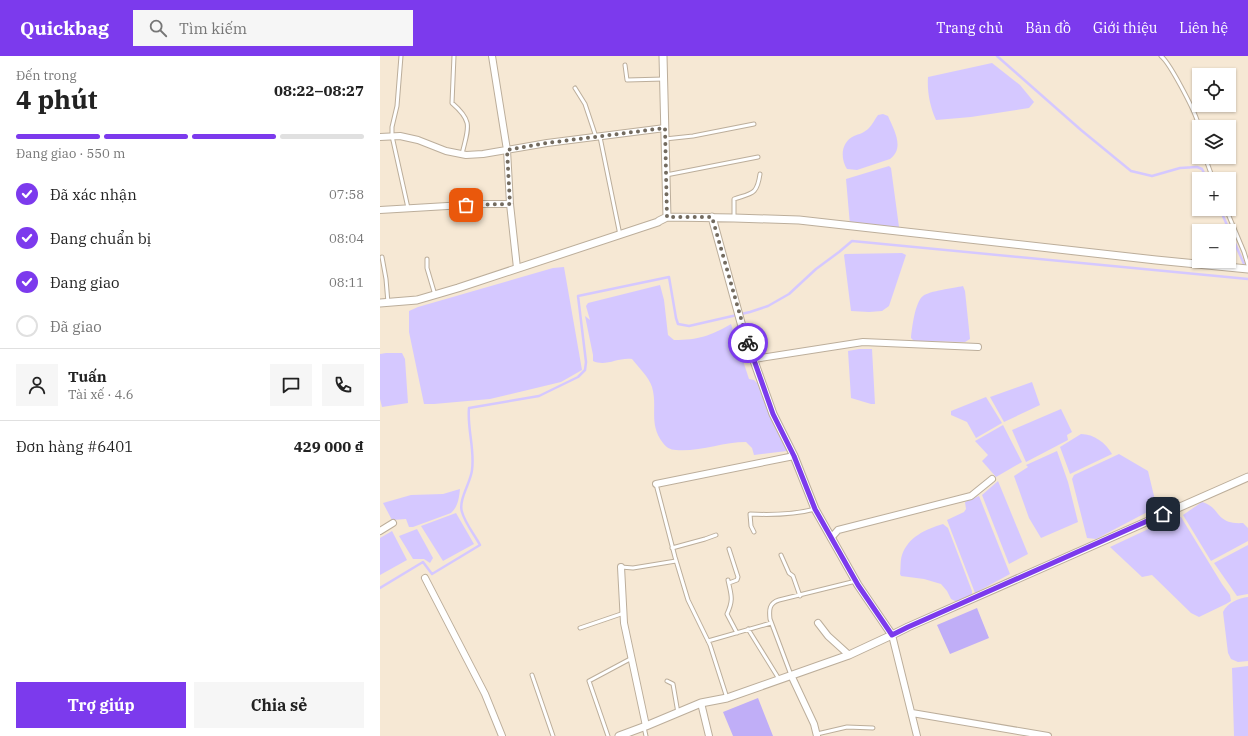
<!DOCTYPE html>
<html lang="vi">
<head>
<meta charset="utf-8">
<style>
	body { margin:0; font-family:"IBM Plex Serif",serif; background:#f6f6f6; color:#222; height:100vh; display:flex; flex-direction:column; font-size:15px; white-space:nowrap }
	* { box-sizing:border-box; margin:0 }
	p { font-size:13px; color:#767676 }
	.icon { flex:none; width:22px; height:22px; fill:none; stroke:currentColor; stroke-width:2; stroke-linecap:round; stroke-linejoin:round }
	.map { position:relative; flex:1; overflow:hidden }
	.drawer { display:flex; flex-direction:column; background:#fff; width:380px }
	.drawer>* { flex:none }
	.buttons { position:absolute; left:812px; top:12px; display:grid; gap:8px }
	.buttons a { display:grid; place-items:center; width:44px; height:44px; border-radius:0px; background:#fff; box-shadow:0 1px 3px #0004; font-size:20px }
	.pin { position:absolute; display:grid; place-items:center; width:34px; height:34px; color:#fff; margin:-17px; border-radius:8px; box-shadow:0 2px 6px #0006 }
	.courier { position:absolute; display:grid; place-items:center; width:40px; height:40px; margin:-20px; border:3px solid #7c3aed; border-radius:50%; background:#fff; color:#222; box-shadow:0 1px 5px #0007 }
	.summary em { font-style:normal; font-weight:700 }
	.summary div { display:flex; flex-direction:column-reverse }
	.summary { display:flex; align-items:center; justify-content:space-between; height:68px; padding:0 16px }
	h1 { font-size:26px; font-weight:700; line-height:30px }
	.bar { display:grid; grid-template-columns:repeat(4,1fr); gap:6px 4px; align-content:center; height:48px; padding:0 16px }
	.bar i { height:5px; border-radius:3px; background:#e0e0e0 }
	.bar .on { background:#7c3aed }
	.bar p { grid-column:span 4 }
	.line { display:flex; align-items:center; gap:10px; padding:0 16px; border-top:1px solid #e0e0e0 }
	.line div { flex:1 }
	.round { display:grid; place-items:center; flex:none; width:42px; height:42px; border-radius:0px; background:#f6f6f6 }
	ol { padding:0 16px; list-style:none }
	li { display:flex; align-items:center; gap:12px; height:44px }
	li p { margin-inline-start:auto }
	li .icon { padding:4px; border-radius:50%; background:#7c3aed; color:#fff; stroke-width:4 }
	li:last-child { color:#767676 }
	li i { width:22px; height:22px; border:2px solid #e0e0e0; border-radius:50% }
	.button { display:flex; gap:8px; margin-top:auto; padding:8px 16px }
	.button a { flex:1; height:46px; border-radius:0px; background:#7c3aed; color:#fff; font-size:16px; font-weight:700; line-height:46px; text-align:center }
	.button a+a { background:#f6f6f6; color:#222 }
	header { display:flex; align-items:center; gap:24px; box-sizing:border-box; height:56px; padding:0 20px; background:#7c3aed; color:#fff }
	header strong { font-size:19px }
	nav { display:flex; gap:22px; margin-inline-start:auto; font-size:14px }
	.search { width:280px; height:36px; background:#f6f6f6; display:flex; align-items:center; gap:10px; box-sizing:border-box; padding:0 14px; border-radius:0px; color:#767676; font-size:15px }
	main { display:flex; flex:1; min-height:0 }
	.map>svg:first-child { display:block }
	.green { fill:#c0aef7 }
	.water { fill:#d5c8ff }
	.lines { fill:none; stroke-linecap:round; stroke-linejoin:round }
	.stream { stroke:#d5c8ff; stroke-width:2.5 }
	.service-casing { stroke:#bcae9b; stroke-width:5 }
	.minor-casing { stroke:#bcae9b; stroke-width:8 }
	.tertiary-casing { stroke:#bcae9b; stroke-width:9 }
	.service { stroke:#fff; stroke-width:3 }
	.minor { stroke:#fff; stroke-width:6 }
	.tertiary { stroke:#fff; stroke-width:7 }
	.done { stroke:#736b5f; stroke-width:4; stroke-dasharray:0 7.2 }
	.route { stroke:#7c3aed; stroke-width:5 }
</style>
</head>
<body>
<header>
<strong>Quickbag</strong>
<div class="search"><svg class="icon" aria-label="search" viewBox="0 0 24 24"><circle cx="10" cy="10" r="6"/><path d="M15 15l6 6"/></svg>Tìm kiếm</div>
<nav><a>Trang chủ</a><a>Bản đồ</a><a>Giới thiệu</a><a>Liên hệ</a></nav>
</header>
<main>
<section class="drawer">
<div class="summary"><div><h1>4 phút</h1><p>Đến trong</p></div><em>08:22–08:27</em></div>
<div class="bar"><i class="on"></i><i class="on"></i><i class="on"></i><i></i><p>Đang giao · 550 m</p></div>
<ol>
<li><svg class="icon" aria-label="check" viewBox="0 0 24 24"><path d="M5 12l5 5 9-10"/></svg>Đã xác nhận<p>07:58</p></li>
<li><svg class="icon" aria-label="check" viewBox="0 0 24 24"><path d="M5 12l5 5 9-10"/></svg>Đang chuẩn bị<p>08:04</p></li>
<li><svg class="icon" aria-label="check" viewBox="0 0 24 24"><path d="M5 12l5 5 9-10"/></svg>Đang giao<p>08:11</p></li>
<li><i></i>Đã giao</li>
</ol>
<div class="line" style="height:72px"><a class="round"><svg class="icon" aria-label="person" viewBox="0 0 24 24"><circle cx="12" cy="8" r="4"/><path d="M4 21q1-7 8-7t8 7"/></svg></a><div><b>Tuấn</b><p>Tài xế · 4.6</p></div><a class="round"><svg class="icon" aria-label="chat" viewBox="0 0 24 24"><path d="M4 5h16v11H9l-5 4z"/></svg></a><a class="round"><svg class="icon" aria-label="phone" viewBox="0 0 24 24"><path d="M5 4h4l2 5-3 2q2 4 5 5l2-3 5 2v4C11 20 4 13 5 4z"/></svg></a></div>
<div class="line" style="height:52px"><div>Đơn hàng #6401</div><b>429 000 ₫</b></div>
<div class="button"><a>Trợ giúp</a><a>Chia sẻ</a></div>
</section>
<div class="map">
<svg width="868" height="680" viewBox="0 0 868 680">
	<rect width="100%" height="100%" fill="#f6e8d4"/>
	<path class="green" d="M597,552L609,582L570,598L557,569Z
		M378,642L393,680H353L343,656Z"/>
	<path class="water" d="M612,7L640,29L654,46L649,52L591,61L556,64C550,50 547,36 548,21Z
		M503,58L508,60C514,74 525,92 510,103L477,114L467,113C460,102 461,86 474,80C479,78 484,77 489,72C492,69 495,63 498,59Z
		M509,110L511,112L519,171L470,169L466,123Z
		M522,197L526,199L509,250L502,255L489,256L471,255L464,199L465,198Z
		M184,211L202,314L181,326L110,343L54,348H44L29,276V255L38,251L173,212Z
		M280,229L284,244L288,279L294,284C319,284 330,280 351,268L369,323L374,324L377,327L393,368L407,395L374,399L372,392L366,386C343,386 319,396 296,394C290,394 286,391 283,387C268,368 278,351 272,331C269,321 258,311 252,303C238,301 226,311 213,305V299L205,260L210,264L206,250L208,247Z
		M583,230L585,235L590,283L585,286L534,285L531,282C532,272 535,246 543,240C549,235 574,232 583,230Z
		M479,293H492L495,348H491L471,342L468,295Z
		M6,297H22L25,303L28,347L2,351L0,343V298Z
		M652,326L660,349L624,366L610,341Z
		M606,341L622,367L596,382L587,366L571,359V355Z
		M681,353L692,376L687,379L688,384L646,406L632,374Z
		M623,369L642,406L616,421L602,405L608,399L595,385Z
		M701,378C714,378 726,387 732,398L690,418L680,391Z
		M677,395L688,426L698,466L661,482L649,462L634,420L648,411L646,409Z
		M739,398L768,415L774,440L775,452L716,483L707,482L692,423L694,419Z
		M618,425L648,498L629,508L602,439Z
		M80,433C79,442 78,451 71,457L33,471H29L26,463L12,464L3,447L31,439L63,438Z
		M599,440L630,518L595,537L567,464L584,456L586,453L585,446Z
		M822,446C841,451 835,469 863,467L868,472V485L831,505L803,459Z
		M76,457L94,488L63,505L41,470Z
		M794,461H801L842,528L850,539L851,545L846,548L819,561L811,557L772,519L762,521L730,491Z
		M563,468L568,472L592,535V540L577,546L571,543L567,535L561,528L544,523L521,520L520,518C521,512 520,505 522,499C528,481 546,473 563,468Z
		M37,473L53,502L50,507L44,503H33L19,480Z
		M12,475L27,504L0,519V482Z
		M868,489V538L857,540L834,507Z
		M868,541V605L858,606L851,603L848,597L843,556C847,547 859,542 868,541Z
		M868,610V680H854L852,612Z"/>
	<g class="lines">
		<path class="stream" d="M617,0L701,74L751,115L772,120L800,112L817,111L822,113L827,123
			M840,153L864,208
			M0,532L43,506L52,518L100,489C94,478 85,467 82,456C78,444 91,426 92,414C95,393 87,373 89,352L159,340L198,321L205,314L206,306L198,240L289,221L296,262L298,268L309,270L370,256L388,250L409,238L436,213L459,196L472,185L868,223"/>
		<g class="service-casing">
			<path id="service" d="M21,0L17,50L12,71V80L28,152
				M74,0L72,47C94,66 88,72 82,98
				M781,0C790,7 813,52 817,64C819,68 819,72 819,77
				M245,9L247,24L284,23
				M195,32L205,48L216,81
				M220,81L240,179
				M285,83L313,80L374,68
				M825,101L833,123
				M286,119L378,101
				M846,153L864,196L868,209
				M354,162V143C372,137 377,139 380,118
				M2,201L6,223L8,247
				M47,203V212L55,239
				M276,428L295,501L308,544L330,589L347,642
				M374,476L371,470L370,458C392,459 413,459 435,453
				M292,492L325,483L336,479
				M349,493L358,521L357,524L349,527
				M401,499L409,517L413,520L420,540
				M241,511L253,512L296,505
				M348,524C351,539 354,543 347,558L357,577
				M200,572L244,557
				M368,573L399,623
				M328,585L391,567
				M152,619L173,680
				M411,619L390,563C389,554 389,547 399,544L476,525
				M287,625L293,628L298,657
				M264,671L266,680
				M437,678L467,671L493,672
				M228,680L209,625L252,602"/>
		</g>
		<g class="minor-casing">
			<path id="minor" d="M112,0L127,94L130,148L137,212
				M0,81L20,80L38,84L66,95L86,99L103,98L167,87L285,72
				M0,154L101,148H130
				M374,303L483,286L598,291
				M276,428L414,400
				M0,475L13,467
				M451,482L458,474L591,440L612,423
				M241,511L244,567L266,670
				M45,522L105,638L122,680
				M438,567L448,580L469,599
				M512,579L537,680
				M411,619L434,668L437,680
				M321,647L329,680
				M532,657L668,680"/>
		</g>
		<g class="tertiary-casing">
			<path id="tertiary" d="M283,0L287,161
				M279,165L287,161L354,162L419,164L776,204L868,213
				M0,247L37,244L78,232L278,166
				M512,579L528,571L868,421
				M239,680L266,670L321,647L347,642L469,599L512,579L478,529L435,453L414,400L393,358L363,274L332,161"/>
		</g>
		<use href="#service" class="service"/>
		<use href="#minor" class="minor"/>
		<use href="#tertiary" class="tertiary"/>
	</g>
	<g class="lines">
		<path class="done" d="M86,149L130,148L127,94L167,87L285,72L287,161H332L368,287"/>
		<path class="route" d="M368,287L393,358L414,400L435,453L478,529L512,579L528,571L783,458"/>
	</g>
</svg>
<div class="buttons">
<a><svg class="icon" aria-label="locate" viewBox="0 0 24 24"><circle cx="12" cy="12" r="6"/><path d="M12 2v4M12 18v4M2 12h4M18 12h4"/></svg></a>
<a><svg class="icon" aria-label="layers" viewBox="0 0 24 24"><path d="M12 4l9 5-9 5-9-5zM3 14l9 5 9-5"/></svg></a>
<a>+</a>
<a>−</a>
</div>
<div class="pin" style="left:86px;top:149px;background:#ea580c"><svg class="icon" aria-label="bag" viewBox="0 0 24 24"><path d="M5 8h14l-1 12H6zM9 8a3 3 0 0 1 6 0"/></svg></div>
<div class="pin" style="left:783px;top:458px;background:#1f2937"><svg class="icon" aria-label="home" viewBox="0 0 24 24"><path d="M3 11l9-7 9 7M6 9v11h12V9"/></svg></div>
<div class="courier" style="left:368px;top:287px"><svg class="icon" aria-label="bike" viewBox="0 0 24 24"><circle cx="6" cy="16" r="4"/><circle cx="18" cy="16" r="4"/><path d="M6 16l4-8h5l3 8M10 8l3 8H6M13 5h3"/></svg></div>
</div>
</main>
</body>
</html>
